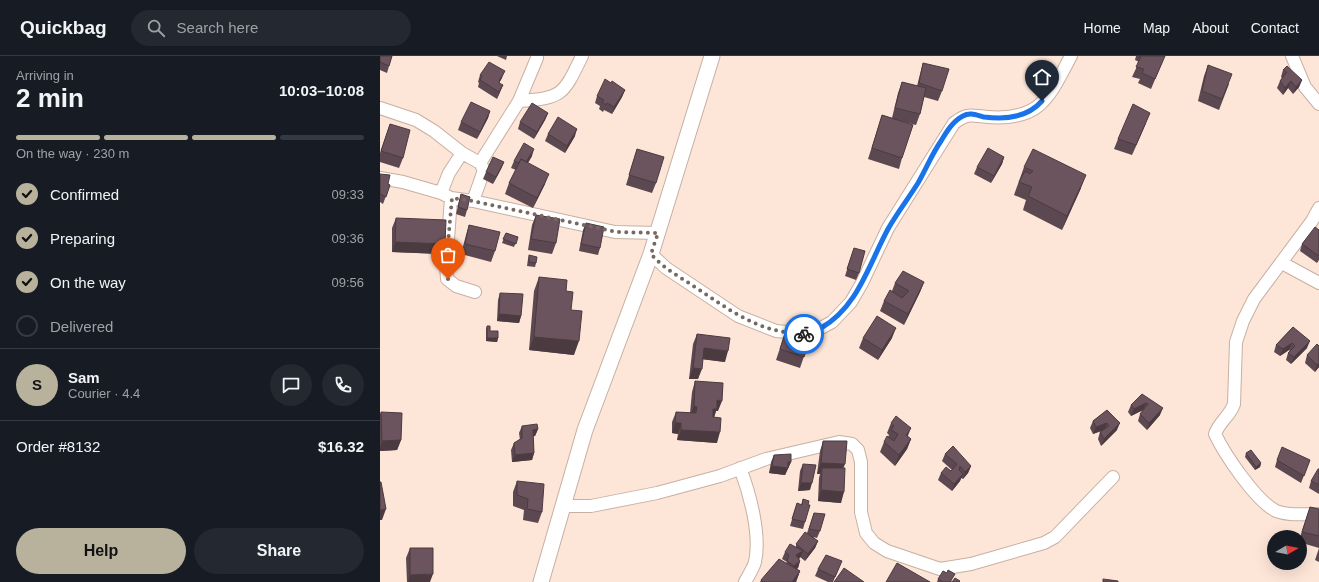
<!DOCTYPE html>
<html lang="en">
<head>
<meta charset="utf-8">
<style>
	body { margin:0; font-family:Helvetica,sans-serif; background:#242831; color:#f1f3f6; height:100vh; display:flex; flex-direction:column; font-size:15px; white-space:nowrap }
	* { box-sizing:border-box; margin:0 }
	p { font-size:13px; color:#9ea1a6 }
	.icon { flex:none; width:22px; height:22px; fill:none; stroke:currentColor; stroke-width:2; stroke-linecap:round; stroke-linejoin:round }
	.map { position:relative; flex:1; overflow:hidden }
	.drawer { display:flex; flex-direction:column; background:#171b24; width:380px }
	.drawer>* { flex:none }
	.needle { width:26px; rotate:80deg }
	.tools { position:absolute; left:887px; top:474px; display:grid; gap:8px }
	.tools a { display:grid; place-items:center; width:40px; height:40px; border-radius:50%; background:#171b24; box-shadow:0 4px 16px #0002; font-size:20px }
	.pin { position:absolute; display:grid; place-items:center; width:34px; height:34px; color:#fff; margin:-41px -17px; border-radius:50% 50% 50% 0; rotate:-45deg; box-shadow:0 0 4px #0007 }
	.pin .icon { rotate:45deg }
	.courier { position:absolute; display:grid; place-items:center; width:40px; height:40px; margin:-20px; border:3px solid #1a73e8; border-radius:50%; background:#fff; color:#222; box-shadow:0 1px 5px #0007 }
	.summary em { font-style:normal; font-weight:700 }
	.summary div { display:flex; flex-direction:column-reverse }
	.summary { display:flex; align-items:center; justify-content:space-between; height:68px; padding:0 16px }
	h1 { font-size:26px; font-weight:700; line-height:30px }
	.bar { display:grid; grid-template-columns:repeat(4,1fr); gap:6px 4px; align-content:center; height:48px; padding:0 16px }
	.bar i { height:5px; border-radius:3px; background:#363941 }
	.bar .current { background:#b8b19c }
	.bar p { grid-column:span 4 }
	.line { display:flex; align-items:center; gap:10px; padding:0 16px; border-top:1px solid #363941 }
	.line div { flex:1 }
	.round { display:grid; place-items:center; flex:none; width:42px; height:42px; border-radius:21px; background:#242831 }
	ol { padding:0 16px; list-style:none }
	li { display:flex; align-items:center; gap:12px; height:44px }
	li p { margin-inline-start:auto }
	li .icon { padding:4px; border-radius:50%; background:#b8b19c; color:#111; stroke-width:4 }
	li:last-child { color:#9ea1a6 }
	li i { width:22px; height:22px; border:2px solid #363941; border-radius:50% }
	.button { display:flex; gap:8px; margin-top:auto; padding:8px 16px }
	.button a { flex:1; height:46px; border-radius:24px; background:#b8b19c; color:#111; font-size:16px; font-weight:700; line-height:46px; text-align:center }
	.button a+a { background:#242831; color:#f1f3f6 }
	header { display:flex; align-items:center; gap:24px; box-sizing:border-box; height:56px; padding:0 20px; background:#171b24; border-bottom:1px solid #363941 }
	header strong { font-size:19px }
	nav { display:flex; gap:22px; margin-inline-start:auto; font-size:14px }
	.search { width:280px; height:36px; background:#242831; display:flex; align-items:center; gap:10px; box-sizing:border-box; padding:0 14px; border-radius:22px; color:#9ea1a6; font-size:15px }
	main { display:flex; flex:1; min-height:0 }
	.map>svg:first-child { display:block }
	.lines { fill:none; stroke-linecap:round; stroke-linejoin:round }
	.minor-casing { stroke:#c7b0a2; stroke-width:14 }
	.tertiary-casing { stroke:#c7b0a2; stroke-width:17 }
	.minor { stroke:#fff; stroke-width:12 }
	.tertiary { stroke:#fff; stroke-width:15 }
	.wall { fill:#5c4850 }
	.shaded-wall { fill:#4b3b41 }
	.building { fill:#6b545d; stroke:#4b3b41 }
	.done { stroke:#776961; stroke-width:4; stroke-dasharray:0 7.2 }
	.route { stroke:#1a73e8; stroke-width:5 }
</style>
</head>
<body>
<header>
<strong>Quickbag</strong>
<div class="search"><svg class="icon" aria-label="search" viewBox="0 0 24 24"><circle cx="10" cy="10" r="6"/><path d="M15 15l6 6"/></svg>Search here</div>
<nav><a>Home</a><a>Map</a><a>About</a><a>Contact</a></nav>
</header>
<main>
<section class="drawer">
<div class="summary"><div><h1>2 min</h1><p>Arriving in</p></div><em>10:03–10:08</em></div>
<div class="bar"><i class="current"></i><i class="current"></i><i class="current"></i><i></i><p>On the way · 230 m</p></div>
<ol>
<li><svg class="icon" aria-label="check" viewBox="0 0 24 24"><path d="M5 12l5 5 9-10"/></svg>Confirmed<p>09:33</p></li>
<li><svg class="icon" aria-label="check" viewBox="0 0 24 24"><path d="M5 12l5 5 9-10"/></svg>Preparing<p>09:36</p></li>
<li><svg class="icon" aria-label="check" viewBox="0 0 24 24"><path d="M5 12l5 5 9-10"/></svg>On the way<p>09:56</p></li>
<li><i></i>Delivered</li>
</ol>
<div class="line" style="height:72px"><b class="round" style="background:#b8b19c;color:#111">S</b><div><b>Sam</b><p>Courier · 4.4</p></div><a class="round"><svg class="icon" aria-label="chat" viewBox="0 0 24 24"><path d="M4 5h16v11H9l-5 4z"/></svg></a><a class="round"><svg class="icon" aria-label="phone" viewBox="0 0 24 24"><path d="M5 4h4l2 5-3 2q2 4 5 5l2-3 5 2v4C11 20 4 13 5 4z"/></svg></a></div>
<div class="line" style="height:52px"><div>Order #8132</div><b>$16.32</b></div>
<div class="button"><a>Help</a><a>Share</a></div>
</section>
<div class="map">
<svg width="939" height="526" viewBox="0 0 939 526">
	<rect width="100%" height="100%" fill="#fde5d7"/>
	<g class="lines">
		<g class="minor-casing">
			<path id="minor" d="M912,0L925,31L939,48
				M139,45C183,42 183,39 202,0
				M0,52L36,64L54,75L82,97L100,107L104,114L93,145
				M82,97L69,117L61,137L71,142L93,145L235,176L277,177
				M100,107L139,45L157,2
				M0,122L23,126L61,137
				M71,142L66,210L67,223L76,230L95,236
				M939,152L932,165L874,243L863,265L856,286L854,348C850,360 839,366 835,378C845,399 876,445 896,455C909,460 925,458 939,458
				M271,198L286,212L358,260L396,275L430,278L452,266L471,246L482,227L508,172L574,67C589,56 591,60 608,61C661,65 669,41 691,0
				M902,207L939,227
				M360,412C370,438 381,479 375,506C373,513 368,520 365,526
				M184,450H211L277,437L340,420L386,403L459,386L472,388L478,394L481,406V456L486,477L494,487L507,495L560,513L591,508L664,487L675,481L733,421"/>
		</g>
		<g class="tertiary-casing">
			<path id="tertiary" d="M161,526L205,374L271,198L332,0"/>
		</g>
		<use href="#minor" class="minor"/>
		<use href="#tertiary" class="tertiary"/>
	</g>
	<path class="wall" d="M0,0H12L7,17L0,14Z
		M117,0H127L126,4Z
		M756,0H785L782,7L771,33L758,27L760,23L752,21L759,6L755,4Z
		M543,7L562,35L558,45L544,41L540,58L536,69L519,65L522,102L519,113L488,103L502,59L512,62L518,37L522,26L537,30L540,18Z
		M828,9L849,28L839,54L818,45L824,20Z
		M903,14L922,24L919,31L913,38L908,32L903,39L897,32L900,25L902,22L901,21Z
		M100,19L122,22L119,27L123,29L117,43L98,31L99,27L98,26Z
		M231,27L245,34L242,41L232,58L224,54L223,56L219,53L220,50L215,47L217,40Z
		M110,55L108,62L97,83L78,74L81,66Z
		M168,57L165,64L154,83L138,73L140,66Z
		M766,67L752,99L734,93L738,83Z
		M10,68L23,102L19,112L0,106V97Z
		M168,78L195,80L185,97L165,85Z
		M257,93L276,127L272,137L246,129Z
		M152,100L148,107L165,128L153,152L125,138L129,127L136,114L131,112L134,105Z
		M624,101L622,108L611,127L594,118L597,111Z
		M124,106L121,113L113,128L103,123L106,116Z
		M644,111L701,132L682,174L643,154L646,144L634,139Z
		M0,118L8,128L10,129L3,148L0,146Z
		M81,138L87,154L85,161L76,158Z
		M156,159L176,187L172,198L148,194L152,169Z
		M16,162L65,188L61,198L12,196V172Z
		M206,167L220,192L218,199L199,195L203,174Z
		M89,169L115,195L111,206L81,198L86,179Z
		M939,174V204L937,207L920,195L922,188Z
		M126,177L138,181L134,191L122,187Z
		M474,192L479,217L476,224L465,220Z
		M149,199L156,207L155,211L147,210L148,203Z
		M159,221L186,235L191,254L194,299L149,294L154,235Z
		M544,226L540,236L524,269L500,255L504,245L512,235L515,227Z
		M120,237L141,260L139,267L117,265L118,244Z
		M408,268L432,277L420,312L396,304Z
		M107,270L110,275L118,282L117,286L106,285V273Z
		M913,271L927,292L911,308L906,304L908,297L910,295L909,294L900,300L894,296L896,289Z
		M317,278L345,306L323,303L318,323H309L313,288Z
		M483,282H512L498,304L479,292Z
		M939,290V311L935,316L925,307L927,299Z
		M315,325L338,355H336L334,362L337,387L297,384L298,378L292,377V366L296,356L310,357L312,336Z
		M762,338L780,359L767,374L758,365L760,358L763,354L751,360L748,356L751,349Z
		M727,354L737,374L721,390L718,383L720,376L723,374L713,378L710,372L713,365Z
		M1,356L21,384L17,394L0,395V358Z
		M511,367L531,383L527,393L515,410L500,396L504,386L508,381L509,379L507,377Z
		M142,370L158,373L155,380H153L154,397L152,404L132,406L131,394L134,387L140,384L139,377Z
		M443,385L463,412L461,447L438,445L439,422L440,418H437L440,395Z
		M866,397L881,407L880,411L875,414L865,401Z
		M565,398L591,410L588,417L583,423L581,422L580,425L572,435L558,424L561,417L571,415L572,414L562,405Z
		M394,399L411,406L405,419L389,417L391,406Z
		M897,404H930L921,427L895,411Z
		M423,408L430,434L418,435L420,415Z
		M939,413V438L929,432L931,425Z
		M137,425L162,456L158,467L143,464L144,454L133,450V436Z
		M423,443L428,449L425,466L423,473L410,470L417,447L421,449Z
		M930,451L939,453V506L935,504L939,492L922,487L920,496V481Z
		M434,457L440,475L437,482L433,481L438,485L435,492L425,505L420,501L419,503L420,505L418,512L416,513L420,515L416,526H380L381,524L406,507L407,506L402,503L405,496L416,491V488L427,477Z
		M30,492L50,526H27L26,502Z
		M459,512L453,526H448L435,520L438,513Z
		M567,517L572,526H557L558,523Z"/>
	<path class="shaded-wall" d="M125,15L122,22L117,30L120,23Z
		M922,24L919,31L913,38L916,31Z
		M911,25L908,32L903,39L905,32Z
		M123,29L117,43L119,36Z
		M245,34L242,41L232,58L234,51Z
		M110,55L108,62L97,83L100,76Z
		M168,57L165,64L154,83L157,76Z
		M770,57L766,67L752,99L756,89Z
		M197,73L195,80L185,97L187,90Z
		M154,93L152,100L142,116L144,109Z
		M624,101L622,108L611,127L614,120Z
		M124,106L121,113L113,128L116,121Z
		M169,118L165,128L153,152L157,142Z
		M706,119L701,132L682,174L687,160Z
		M15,186L65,188L61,198L12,196Z
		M544,226L540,236L524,269L528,258Z
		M119,258L141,260L139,267L117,265Z
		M516,272L512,282L498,304L502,294Z
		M154,281L199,285L194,299L149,294Z
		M107,282H118L117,286L106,285Z
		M930,285L927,292L911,308L914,301Z
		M912,287L909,294L900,300L903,293Z
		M324,292L348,295L345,306L320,303Z
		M939,307V311L935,316L937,309Z
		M313,312L322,313L318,323H309Z
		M337,344L342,345L338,355H336L333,364L329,363Z
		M766,347L763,354L751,360L754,353Z
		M314,350L317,351L313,361H310Z
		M783,352L780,359L767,374L769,367Z
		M295,367H301L298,378L292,377Z
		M727,367L724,374L713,378L716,371Z
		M740,367L737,374L721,390L724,383Z
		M531,372L527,382L526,379Z
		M158,373L155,380L150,381L153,374Z
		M301,374L340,376L337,387L297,384Z
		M531,383L527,393L515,410L519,399Z
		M21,384L17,394L0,395V391L2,385Z
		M154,397L152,404L132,406L135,399Z
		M411,406L405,419L389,417L392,410Z
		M441,407L465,408L461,418L442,412L440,418H437Z
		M881,407L880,411L875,414L876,411Z
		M591,410L588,417L583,423L585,416Z
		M583,418L580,425L572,435L574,428Z
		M421,427H432L430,434L418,435Z
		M441,434L464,436L461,447L438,445Z
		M6,453L2,464H0V454Z
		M438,485L435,492L425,505L428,498Z
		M423,495L420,502L414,506L416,499Z
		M420,505L418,512L412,517L414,510Z
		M420,515L416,526H412Z
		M53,518L50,526H28L30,519Z"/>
	<path class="building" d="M0,0H12L9,10L0,6Z
		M761,0H785L775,23L762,17L764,13L756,11Z
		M109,6L125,15L120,23L119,27L123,29L119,36L100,24L102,20L100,19Z
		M543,7L569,13L562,35L539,27Z
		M828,9L852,18L842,43L822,35Z
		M907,10L922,24L916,31L911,25L905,32L900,25L907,16L903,14Z
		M225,23L231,27L232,25L245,34L234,51L227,47L226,49L222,46L224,44L217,40Z
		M522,26L546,32L540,58L515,52Z
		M91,46L110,55L100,76L81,66Z
		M152,47L168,57L157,76L140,66Z
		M753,48L770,57L756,89L738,83Z
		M502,59L533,69L522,102L492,92Z
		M178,61L197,73L187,90L168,78Z
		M10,68L30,74L23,102L1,95Z
		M144,87L154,93L146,106L141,103L139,107L134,105Z
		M608,92L624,101L614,120L597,111Z
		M257,93L284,101L276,127L249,119Z
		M653,93L706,119L687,160L648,140L652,131L639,126L645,115L650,118L653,115L644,111Z
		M113,101L124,106L116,121L106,116Z
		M141,103L169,118L157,142L129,127Z
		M0,118L10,119L8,128L10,129L6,141L0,138Z
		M81,138L90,141L87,154L78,151Z
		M156,159L180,163L176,187L151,183Z
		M16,162L66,164L65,188L15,186Z
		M206,167L224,171L220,192L201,188Z
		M89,169L120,176L115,195L85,188Z
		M935,171L939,174V200L922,188Z
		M126,177L138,181L136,188L123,183Z
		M474,192L485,195L479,217L467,213Z
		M149,199L157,201L156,207L149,206Z
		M523,215L544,226L528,258L504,245L510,234L522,242L529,235L515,227Z
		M159,221L187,224L186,235L193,236L191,254L202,255L199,285L154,281Z
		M120,237L143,238L141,260L119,258Z
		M497,260L516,272L502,294L483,282Z
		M408,268L432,277L424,301L400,293Z
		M107,270H110V275H118V282H107Z
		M913,271L930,285L914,301L908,297L915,290L912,287L903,293L896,289Z
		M317,278L350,282L348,295L324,292L322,313L313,312Z
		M937,288L939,290V307L937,309L927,299Z
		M315,325L343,327L342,345L337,344V353H333V361L341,362L340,376L301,374V367H295L296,356L316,357L317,351L314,350Z
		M762,338L783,352L769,367L760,358L768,348L766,347L754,353L751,349Z
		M727,354L740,367L724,383L720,376L729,370L727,367L716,371L713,365Z
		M1,356L22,357L21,384L2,385Z
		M516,360L531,372L526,379L531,383L519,399L504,386L507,380L514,385L518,378L511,374L514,369L511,367Z
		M157,368L158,373L153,374L154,397L135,399L134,387L142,382V370Z
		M443,385H467L465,408L441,407Z
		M573,390L591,410L585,416L580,410L579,414L583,418L574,428L561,417L566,411L571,415L577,408L565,398Z
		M902,391L930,404L924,420L897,404Z
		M871,394L881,407L876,411L866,397Z
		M411,398V406H408V412L392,410L394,399Z
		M423,408L436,409L432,427H421Z
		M442,412H465L464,436L441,434Z
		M938,413H939V429L931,425Z
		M137,425L164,428L162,456L147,453L148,443L137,439Z
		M0,426H1L6,453L0,454Z
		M423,443L429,445L428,449H430L425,466L412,463L417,447L422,449Z
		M930,451L939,453V480L922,476Z
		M434,457L445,458L440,475L429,473Z
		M425,476L438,485L428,498L416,488Z
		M901,479L909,481H901Z
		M920,484H923L921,494H920Z
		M410,488L423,495L416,499L420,505L414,510L407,505L409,499L405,496Z
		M30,492H53V518L30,519Z
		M446,499L462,505L455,521L438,513Z
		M399,503L420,515L412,526H383L381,524Z
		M517,507L550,526H506Z
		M464,512L484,526H454Z
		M568,514L575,518L570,526H563L558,523L563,515L567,517Z
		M575,522L580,525L579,526H572Z
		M723,523L738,525V526H723Z"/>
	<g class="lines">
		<path class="done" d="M68,223L66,210L72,142L93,145L236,176L278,177L271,198C283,212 300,221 315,231C353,256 377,276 424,278"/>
		<path class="route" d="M424,278C431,278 435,275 441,272C478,251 489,208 508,173C517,157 528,143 538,127C546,113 552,98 561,85C567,75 573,65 583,60C590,56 596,59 604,61C626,64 647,62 662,45"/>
	</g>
</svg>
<div class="tools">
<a><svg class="needle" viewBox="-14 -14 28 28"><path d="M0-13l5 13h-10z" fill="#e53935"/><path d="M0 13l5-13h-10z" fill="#9ea1a6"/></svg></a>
</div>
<div class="pin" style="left:68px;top:223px;background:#ea580c"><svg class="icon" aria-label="bag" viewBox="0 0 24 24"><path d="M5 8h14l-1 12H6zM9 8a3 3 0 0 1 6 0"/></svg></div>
<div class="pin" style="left:662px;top:45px;background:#1f2937"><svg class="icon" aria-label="home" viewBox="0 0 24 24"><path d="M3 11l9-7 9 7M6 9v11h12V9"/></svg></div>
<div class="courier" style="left:424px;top:278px"><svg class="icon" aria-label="bike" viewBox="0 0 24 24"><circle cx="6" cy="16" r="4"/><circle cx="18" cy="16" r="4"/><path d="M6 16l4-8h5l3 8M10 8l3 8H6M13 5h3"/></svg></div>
</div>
</main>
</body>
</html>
